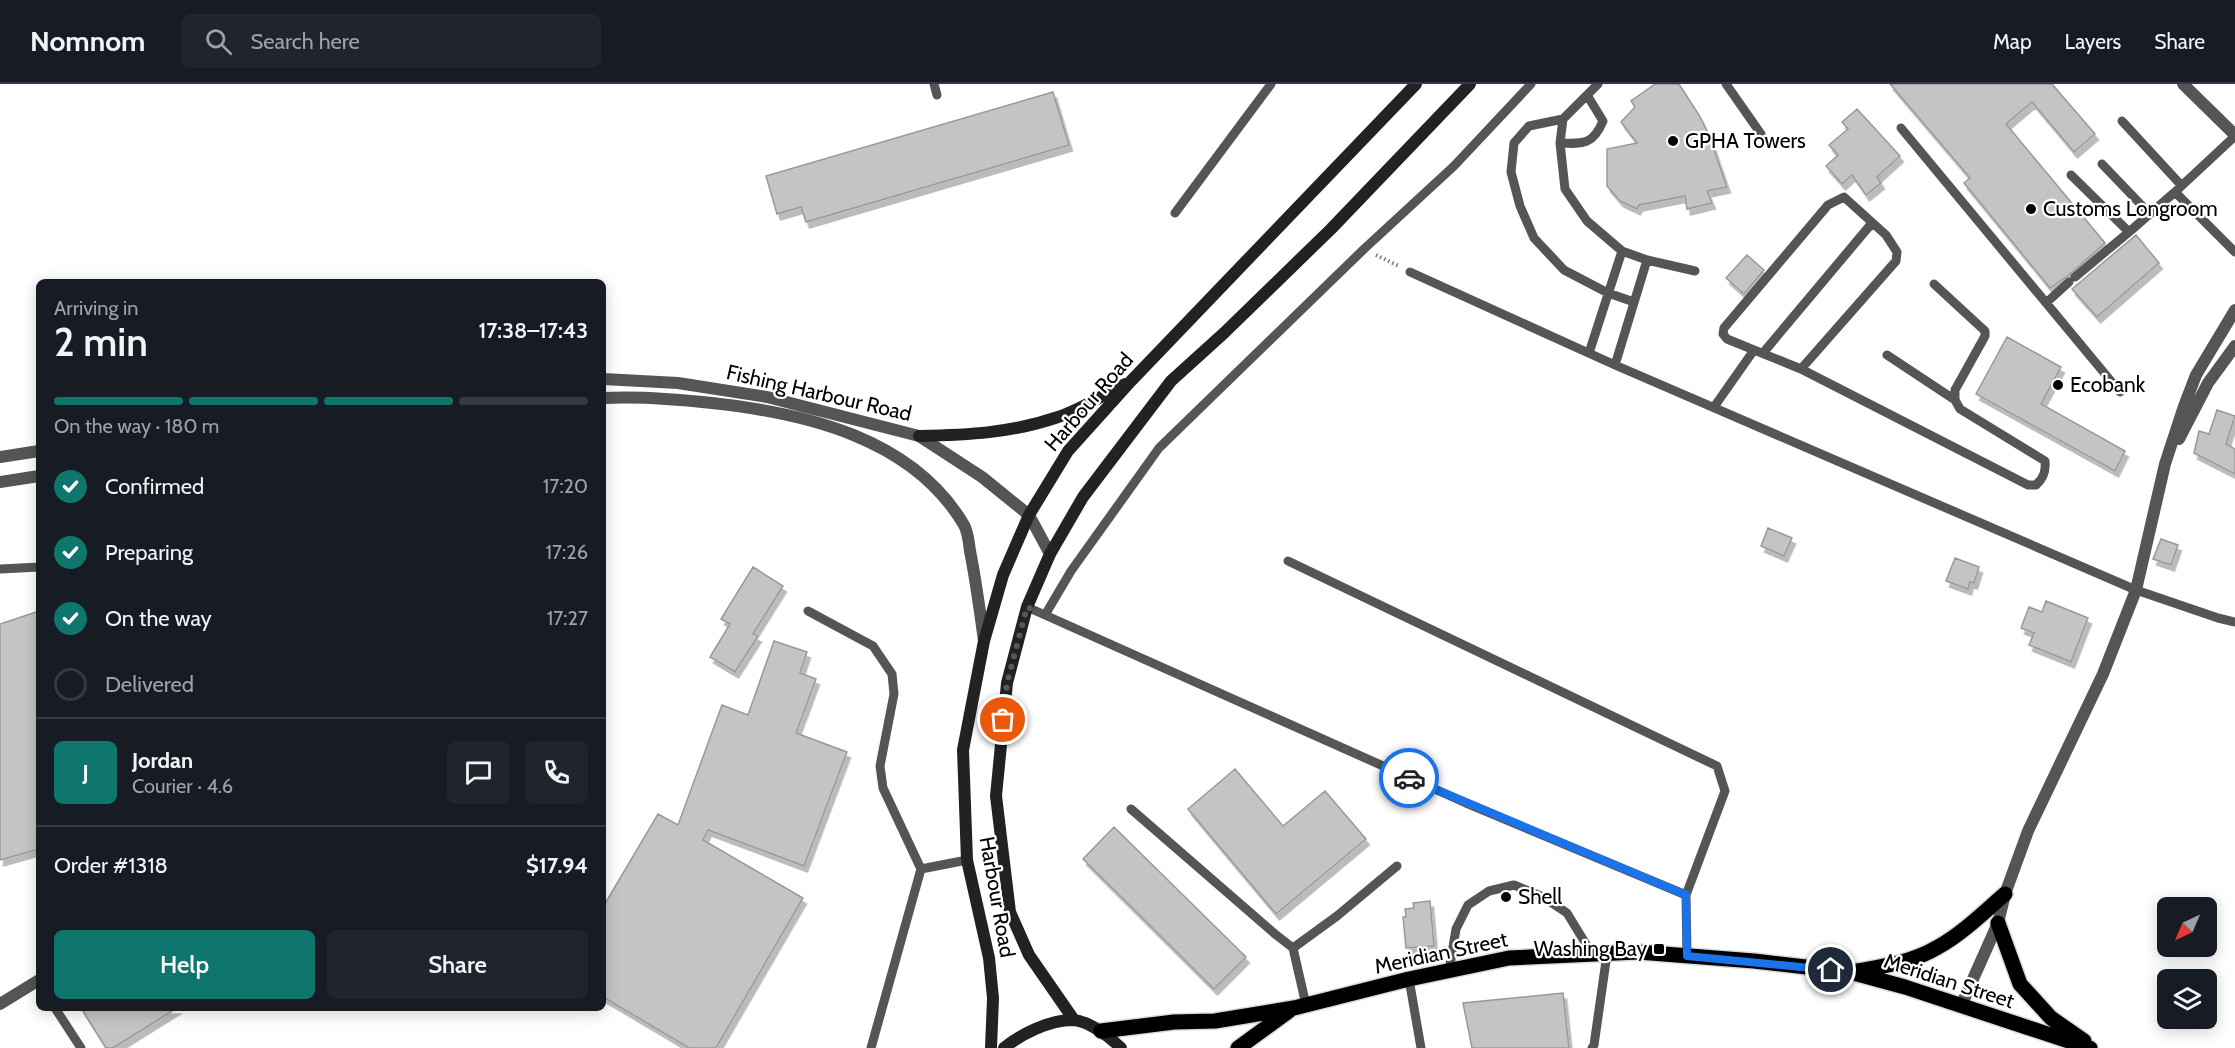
<!DOCTYPE html>
<html lang="en">
<head>
<meta charset="utf-8">
<style>
	body { margin:0; font-family:Cabin,sans-serif; background:#20242c; color:#f1f3f6; height:100vh; display:flex; flex-direction:column; font-size:22px; white-space:nowrap }
	* { box-sizing:border-box; margin:0 }
	p { font-size:20px; color:#9ea1a6 }
	.icon { flex:none; width:33px; height:33px; fill:none; stroke:currentColor; stroke-width:2; stroke-linecap:round; stroke-linejoin:round }
	.map { position:relative; flex:1; overflow:hidden }
	.panel { position:absolute; left:36px; top:195px; width:570px; height:732px; display:flex; flex-direction:column; background:#171b24; border-radius:9px; box-shadow:0 3px 15px #0003 }
	.panel>* { flex:none }
	.needle { width:39px; rotate:224deg }
	.fabs { position:absolute; left:2157px; top:813px; display:grid; gap:12px }
	.fabs a { display:grid; place-items:center; width:60px; height:60px; border-radius:9px; background:#171b24; box-shadow:0 3px 15px #0003; font-size:30px }
	.pin { position:absolute; display:grid; place-items:center; width:51px; height:51px; color:#fff; margin:-26px; border:3px solid #fff; border-radius:50%; box-shadow:0 2px 6px #0007 }
	.courier { position:absolute; display:grid; place-items:center; width:60px; height:60px; margin:-30px; border:4px solid #1a73e8; border-radius:50%; background:#fff; color:#222; box-shadow:0 2px 8px #0007 }
	.overview em { font-style:normal; font-weight:600 }
	.overview div { display:flex; flex-direction:column-reverse }
	.overview { display:flex; align-items:center; justify-content:space-between; height:102px; padding:0 18px }
	h1 { font-size:39px; font-weight:600; line-height:45px }
	.bar { display:grid; grid-template-columns:repeat(4,1fr); gap:9px 6px; align-content:center; height:72px; padding:0 18px }
	.bar i { height:8px; border-radius:4px; background:#363941 }
	.bar .on { background:#0f766e }
	.bar p { grid-column:span 4 }
	.line { display:flex; align-items:center; gap:15px; padding:0 18px; border-top:2px solid #363941 }
	.line div { flex:1 }
	.round { display:grid; place-items:center; flex:none; width:63px; height:63px; border-radius:9px; background:#20242c }
	ol { padding:0 18px; list-style:none }
	li { display:flex; align-items:center; gap:18px; height:66px }
	li p { margin-inline-start:auto }
	li .icon { padding:6px; border-radius:50%; background:#0f766e; color:#fff; stroke-width:4 }
	li:last-child { color:#9ea1a6 }
	li i { width:33px; height:33px; border:3px solid #363941; border-radius:50% }
	.primary-button { display:flex; gap:12px; margin-top:auto; padding:12px 18px }
	.primary-button a { flex:1; height:69px; border-radius:9px; background:#0f766e; color:#fff; font-size:24px; font-weight:600; line-height:69px; text-align:center }
	.primary-button a+a { background:#20242c; color:#f1f3f6 }
	header { display:flex; align-items:center; gap:36px; box-sizing:border-box; height:84px; padding:0 30px; background:#171b24; border-bottom:2px solid #363941 }
	header strong { font-size:28px }
	nav { display:flex; gap:33px; margin-inline-start:auto; font-size:21px }
	.search { width:420px; height:54px; background:#20242c; display:flex; align-items:center; gap:15px; box-sizing:border-box; padding:0 21px; border-radius:9px; color:#9ea1a6; font-size:22px }
	.map>svg:first-child { display:block }
	.building { fill:#c4c4c4; stroke:#999; stroke-width:1.5; filter:url(#shadow) }
	.lines { fill:none; stroke-linecap:round; stroke-linejoin:round }
	.primary-casing { stroke:#dbdbdb; stroke-width:18 }
	.path { stroke:#777; stroke-width:4; stroke-dasharray:1.5 3; stroke-linecap:butt }
	.service { stroke:#555; stroke-width:9 }
	.minor { stroke:#555; stroke-width:12 }
	.tertiary { stroke:#555; stroke-width:12 }
	.secondary { stroke:#222; stroke-width:12 }
	.primary { stroke:#000; stroke-width:15 }
	.done { stroke:#595959; stroke-width:6; stroke-dasharray:0 10.8 }
	.route { stroke:#1a73e8; stroke-width:8 }
	.poi-dot { fill:#000; stroke:#fff; stroke-width:2 }
	.labels { text-anchor:middle; stroke-width:4.5; stroke-linejoin:round; paint-order:stroke }
	.poi-label { font-size:21px; fill:#000; stroke:#fff; text-anchor:start }
	.street-label { font-size:21px; fill:#000; stroke:#fff }
</style>
</head>
<body>
<header>
<strong>Nomnom</strong>
<div class="search"><svg class="icon" aria-label="search" viewBox="0 0 24 24"><circle cx="10" cy="10" r="6"/><path d="M15 15l6 6"/></svg>Search here</div>
<nav><a>Map</a><a>Layers</a><a>Share</a></nav>
</header>
<div class="map">
<svg width="2235" height="964" viewBox="0 0 2235 964">
	<defs>
		<filter id="shadow"><feDropShadow dx="3.5" dy="6" stdDeviation="0" flood-color="#0004"/></filter>
	</defs>
	<rect width="100%" height="100%" fill="#fff"/>
	<path class="building" d="M1655,0H1679L1699,31L1709,51L1727,103L1707,107L1712,119L1687,125L1685,112L1639,121L1637,125L1620,117L1607,102V65L1637,59L1621,38L1635,23L1631,17Z
		M1890,0H2052L2095,50L2074,68L2032,18L2006,40L2105,159L2069,191L2050,204L1964,99L1970,94Z
		M1053,8L1069,61L806,138L801,123L777,130L766,92Z
		M1857,25L1900,72L1877,93L1881,99L1866,111L1852,91L1842,100L1826,82L1838,71L1829,61L1848,45L1842,38Z
		M2136,151L2159,179L2097,233L2072,205Z
		M1747,171L1764,186L1744,210L1726,194Z
		M2007,253L2061,283L2041,320L2125,367L2115,387L1976,310Z
		M2217,326L2235,332L2226,360L2235,365V390L2194,369L2199,347L2209,350Z
		M1768,444L1792,454L1784,472L1761,462Z
		M2161,455L2178,461L2171,481L2153,475Z
		M1955,474L1979,483L1974,499L1970,498L1968,505L1946,497Z
		M753,483L783,502L753,550L758,552L735,588L710,573L730,540L721,535Z
		M2046,517L2088,534L2071,578L2029,561L2034,549L2021,544L2029,523L2042,528Z
		M39,527V765L0,776V540Z
		M774,557L807,568L800,589L816,595L796,649L847,668L804,782L708,746L703,756L803,814L716,964H689L603,913V823L658,730L678,741L722,621L748,631Z
		M1235,685L1283,742L1325,707L1366,755L1276,830L1188,725Z
		M1114,743L1246,873L1214,905L1083,775Z
		M1430,817L1434,862L1406,864L1403,833H1406L1405,825L1414,824L1413,819Z
		M1563,909L1569,964H1472L1463,919Z
		M81,924H177L113,964H106Z"/>
	<g class="lines">
		<g class="primary-casing">
			<path id="primary" d="M1998,839L2020,900L2051,934L2084,957
				M1857,887C1885,882 1913,878 1938,863C1963,849 1984,828 2005,810
				M1101,947L1174,938L1215,937L1294,924L1409,895L1509,874L1638,868L1754,877L1850,888L1905,903L2090,964
				M1238,964L1289,927"/>
		</g>
		<path class="path" d="M1376,171L1399,182"/>
		<path class="service" d="M934,0L937,11
			M1598,0L1563,35L1560,59L1565,105L1587,137L1622,167L1647,176L1695,187
			M1726,0L1761,50
			M1563,35L1529,42L1514,59L1511,88L1520,122L1534,154L1564,186L1608,209L1634,218
			M2122,37L2181,101
			M1901,44L2120,308
			M2235,52L2175,108L2235,168
			M1560,59C1583,60 1593,61 1603,37L1587,11
			M2102,80L2149,129
			M2071,91L2129,148L2175,108
			M1844,113L1886,151L1897,168L1896,177L1801,285L1727,255L1723,250L1724,244L1828,121Z
			M1175,129L1271,0
			M1410,188L1615,281L2136,506L2218,534L2235,538
			M2075,193L2129,148
			M2046,219L2069,198
			M1589,269L1622,167
			M1763,269L1872,139
			M1887,271L1955,316
			M1615,281L1647,176
			M1801,285L2028,401H2036C2044,394 2046,387 2045,377L1960,325L1955,316V306L1985,252V247L1934,200
			M1714,323L1754,266
			M1288,477L1717,682L1725,707L1686,811
			M1,485L39,483
			M1027,523L1045,531L1071,487L1159,364L1364,165L1454,82L1531,0
			M808,527L873,562L892,590L894,610L880,682L883,704L921,785
			M1045,531L1466,719L1686,811L1687,872
			M1131,725L1275,850L1293,864L1337,832L1397,782
			M1293,864L1306,921
			M1449,887L1456,845L1468,821L1489,807L1514,801L1543,813L1567,829L1592,870
			M1409,895L1421,964
			M55,924L81,964
			M871,964L921,785L967,776
			M1592,964L1594,961L1607,870"/>
		<path class="minor" d="M0,920L39,896"/>
		<path class="tertiary" d="M2183,0L2235,51
			M603,295L678,299L767,313L919,352L982,393L1029,431L1050,470
			M603,314C639,312 676,315 712,319C805,329 913,354 964,441C968,448 969,459 970,467C976,497 980,527 984,557
			M2179,355L2208,299L2235,262
			M0,373L39,367
			M0,398L39,392
			M1961,922L1998,839L2005,810L2028,747L2103,590L2136,506L2165,380L2183,325L2196,291L2235,226"/>
		<path class="secondary" d="M919,352C967,351 1012,349 1058,333C1080,326 1103,311 1125,300
			M1074,936L1029,871L1010,828L996,712L1007,599L1027,523L1050,470L1083,413L1171,297L1224,249L1331,145L1470,0
			M991,964L993,914L989,874L967,776L963,666L984,557L1003,491L1029,431L1068,367L1131,297L1416,0
			M1004,964C1021,950 1049,936 1073,936C1089,937 1110,953 1121,964"/>
		<use href="#primary" class="primary"/>
	</g>
	<g class="lines">
		<path class="done" d="M1003,636L1007,599L1027,523L1409,694"/>
		<path class="route" d="M1409,694L1686,811L1687,872L1831,886"/>
	</g>
	<g class="poi-dot">
		<circle cx="1673" cy="57" r="6"/>
		<circle cx="2031" cy="125" r="6"/>
		<circle cx="2058" cy="301" r="6"/>
		<circle cx="1506" cy="813" r="6"/>
		<rect x="1653" y="859" width="12" height="12" rx="3"/>
	</g>
	<g class="labels">
		<g class="poi-label">
			<text x="1685" y="64">GPHA Towers</text>
			<text x="2043" y="132">Customs Longroom</text>
			<text x="2070" y="308">Ecobank</text>
			<text x="1518" y="820">Shell</text>
			<text x="1647" y="872" text-anchor="end">Washing Bay</text>
		</g>
		<g class="street-label">
			<text transform="translate(819 309) rotate(13)" y="7">Fishing Harbour Road</text>
			<text transform="translate(1089 318) rotate(-49)" y="7">Harbour Road</text>
			<text transform="translate(997 813) rotate(80)" y="7">Harbour Road</text>
			<text transform="translate(1441 869) rotate(-12)" y="7">Meridian Street</text>
			<text transform="translate(1949 897) rotate(18)" y="7">Meridian Street</text>
		</g>
	</g>
</svg>
<div class="fabs">
<a><svg class="needle" viewBox="-14 -14 28 28"><path d="M0-13l5 13h-10z" fill="#e53935"/><path d="M0 13l5-13h-10z" fill="#9ea1a6"/></svg></a>
<a><svg class="icon" aria-label="layers" viewBox="0 0 24 24"><path d="M12 4l9 5-9 5-9-5zM3 14l9 5 9-5"/></svg></a>
</div>
<div class="pin" style="left:1003px;top:636px;background:#ea580c"><svg class="icon" aria-label="bag" viewBox="0 0 24 24"><path d="M5 8h14l-1 12H6zM9 8a3 3 0 0 1 6 0"/></svg></div>
<div class="pin" style="left:1831px;top:886px;background:#1f2937"><svg class="icon" aria-label="home" viewBox="0 0 24 24"><path d="M3 11l9-7 9 7M6 9v11h12V9"/></svg></div>
<div class="courier" style="left:1409px;top:694px"><svg class="icon" aria-label="car" viewBox="0 0 24 24"><path d="M5 17H2v-5l4-1 3-4h7l3 4 3 1v5h-3M9 17h6M6 11h13"/><circle cx="7" cy="17" r="2"/><circle cx="17" cy="17" r="2"/></svg></div>
<section class="panel">
<div class="overview"><div><h1>2 min</h1><p>Arriving in</p></div><em>17:38–17:43</em></div>
<div class="bar"><i class="on"></i><i class="on"></i><i class="on"></i><i></i><p>On the way · 180 m</p></div>
<ol>
<li><svg class="icon" aria-label="check" viewBox="0 0 24 24"><path d="M5 12l5 5 9-10"/></svg>Confirmed<p>17:20</p></li>
<li><svg class="icon" aria-label="check" viewBox="0 0 24 24"><path d="M5 12l5 5 9-10"/></svg>Preparing<p>17:26</p></li>
<li><svg class="icon" aria-label="check" viewBox="0 0 24 24"><path d="M5 12l5 5 9-10"/></svg>On the way<p>17:27</p></li>
<li><i></i>Delivered</li>
</ol>
<div class="line" style="height:108px"><b class="round" style="background:#0f766e;color:#fff">J</b><div><b>Jordan</b><p>Courier · 4.6</p></div><a class="round"><svg class="icon" aria-label="chat" viewBox="0 0 24 24"><path d="M4 5h16v11H9l-5 4z"/></svg></a><a class="round"><svg class="icon" aria-label="phone" viewBox="0 0 24 24"><path d="M5 4h4l2 5-3 2q2 4 5 5l2-3 5 2v4C11 20 4 13 5 4z"/></svg></a></div>
<div class="line" style="height:78px"><div>Order #1318</div><b>$17.94</b></div>
<div class="primary-button"><a>Help</a><a>Share</a></div>
</section>
</div>
</body>
</html>
